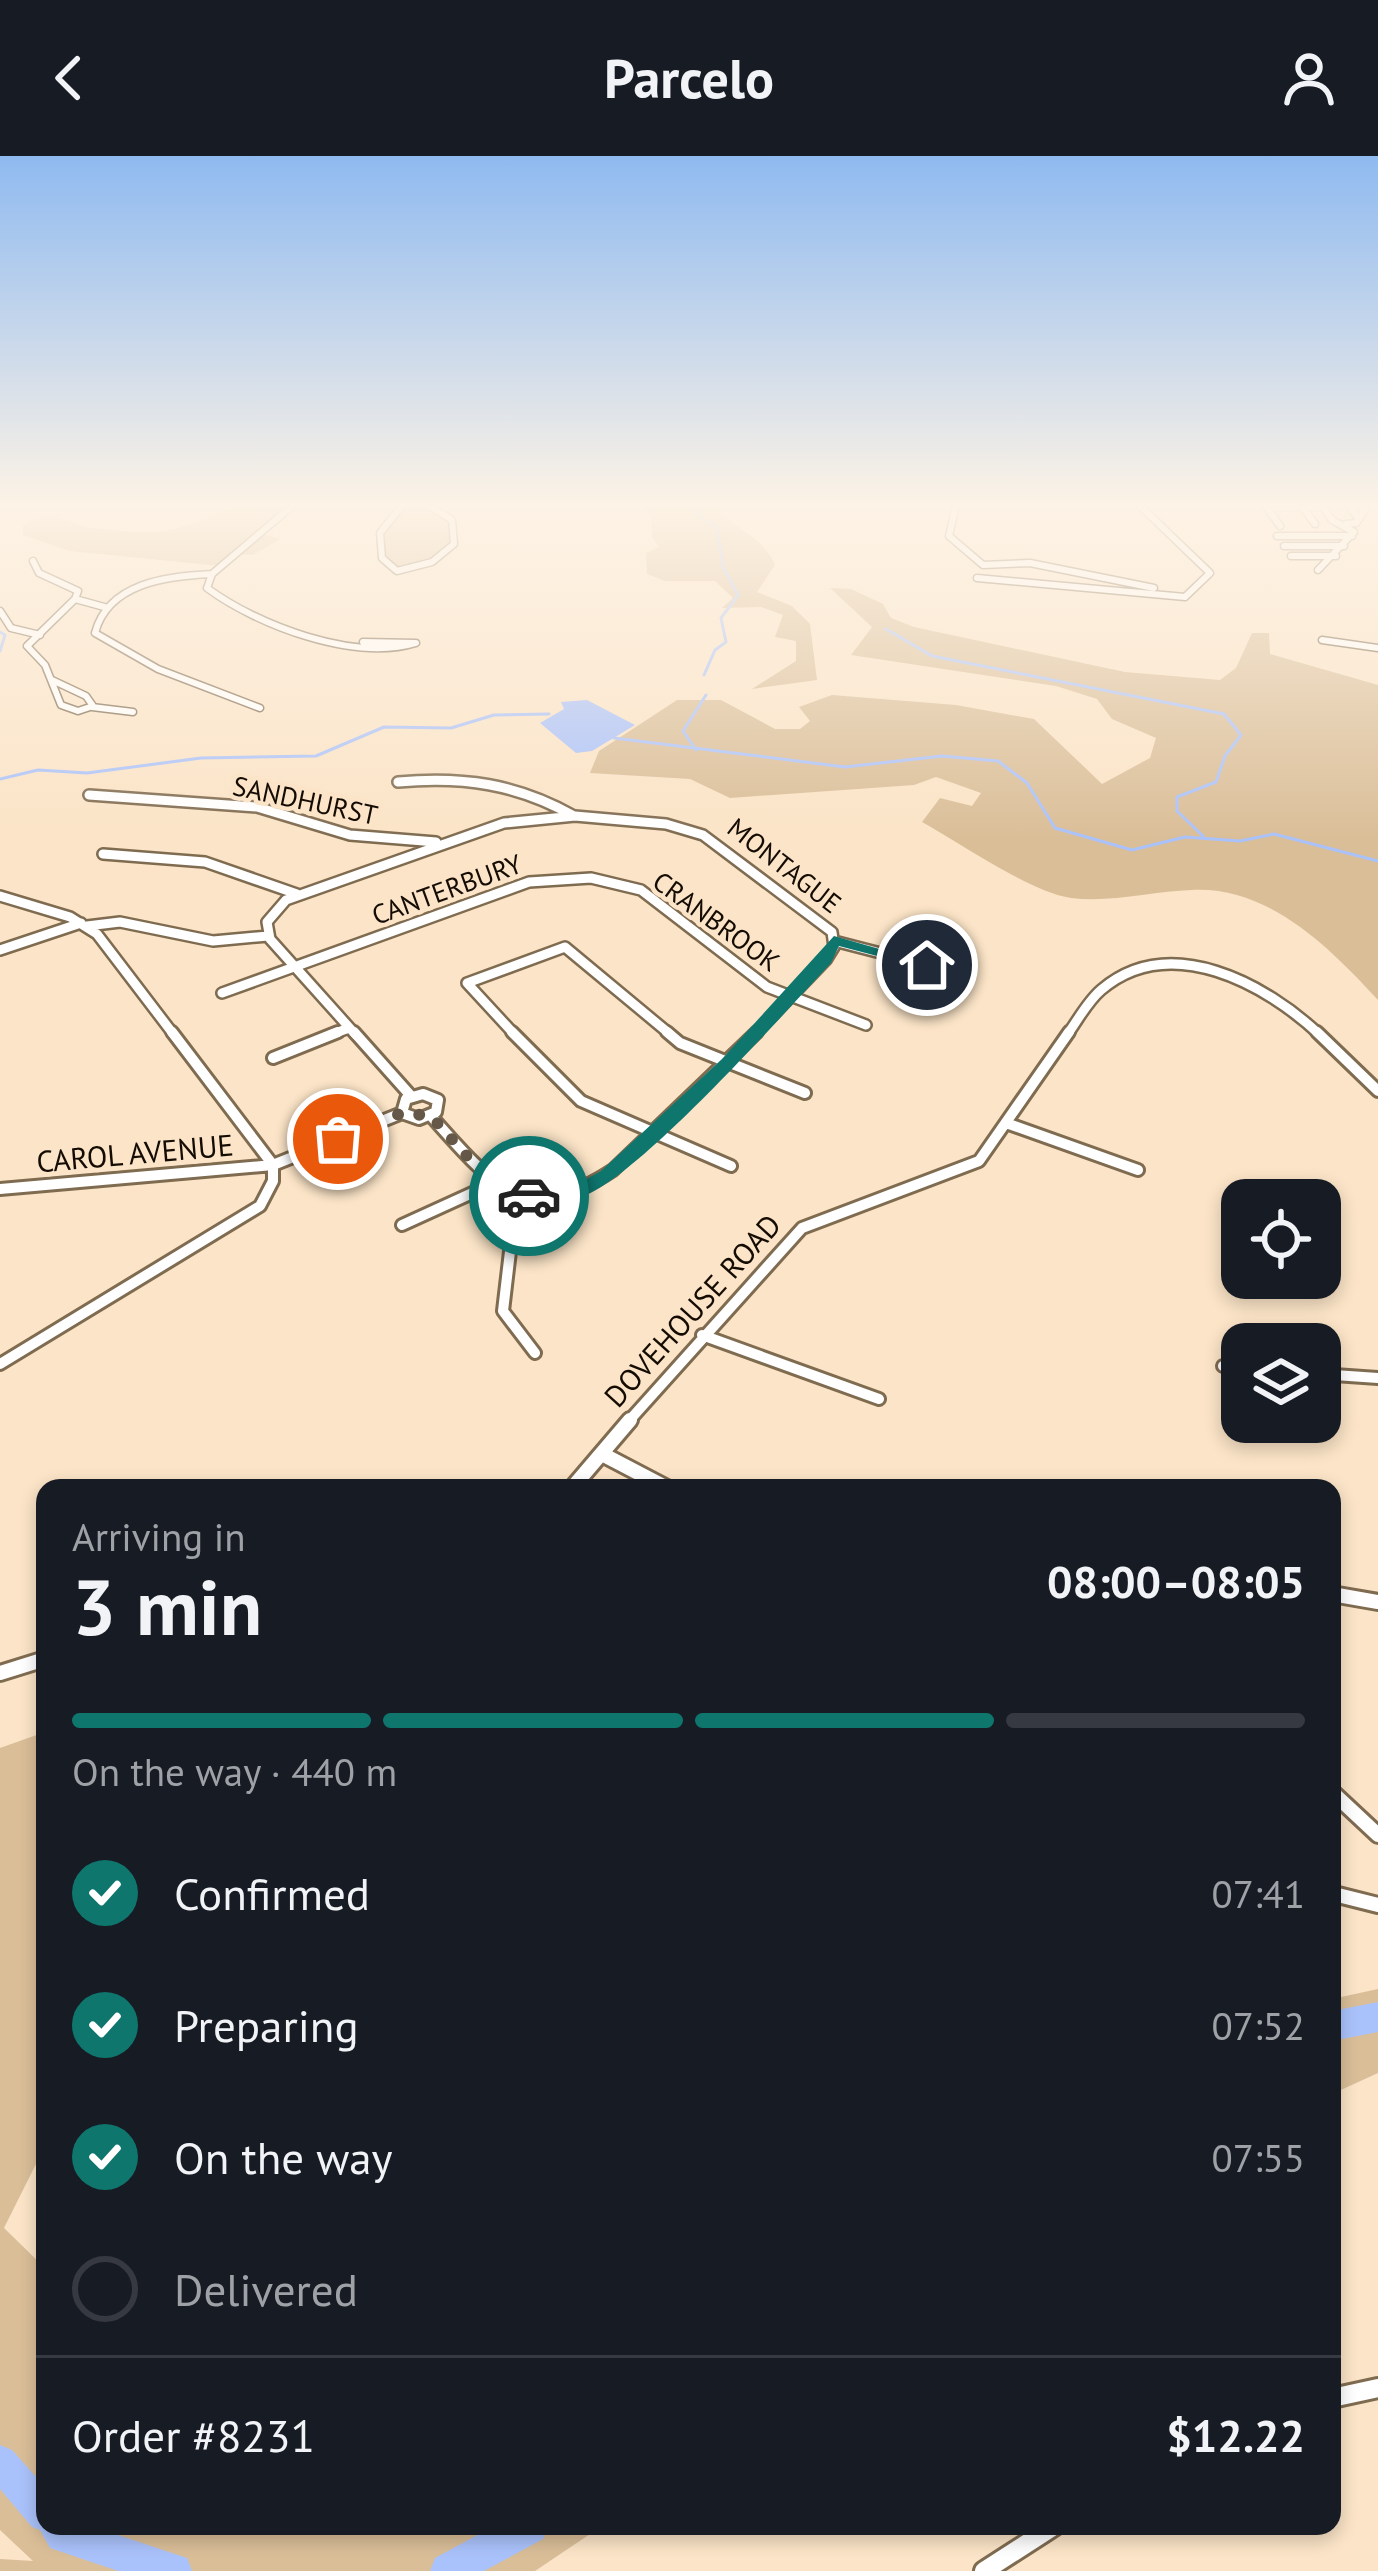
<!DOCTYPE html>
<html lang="en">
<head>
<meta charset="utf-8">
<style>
	body { margin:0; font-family:"PT Sans",sans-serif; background:#20242c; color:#f1f3f6; height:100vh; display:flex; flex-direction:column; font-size:45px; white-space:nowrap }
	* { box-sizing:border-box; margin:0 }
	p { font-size:39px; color:#9ea1a6 }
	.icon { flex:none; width:66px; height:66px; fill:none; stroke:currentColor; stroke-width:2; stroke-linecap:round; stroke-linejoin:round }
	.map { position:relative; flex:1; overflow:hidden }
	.side { position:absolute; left:36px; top:1323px; width:1305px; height:1056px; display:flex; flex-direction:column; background:#171b24; border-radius:24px; box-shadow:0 6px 18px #0003 }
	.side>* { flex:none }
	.fabs { position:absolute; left:1221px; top:1023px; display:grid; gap:24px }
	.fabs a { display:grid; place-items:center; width:120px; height:120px; border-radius:24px; background:#171b24; box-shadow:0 6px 18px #0003; font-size:60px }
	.pin { position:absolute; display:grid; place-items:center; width:102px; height:102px; color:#fff; margin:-51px; border:6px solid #fff; border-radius:50%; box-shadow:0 3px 12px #0007 }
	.courier { position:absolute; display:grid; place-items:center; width:120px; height:120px; margin:-60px; border:9px solid #0f766e; border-radius:50%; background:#fff; color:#222; box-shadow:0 3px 15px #0007 }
	.head em { font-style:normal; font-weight:600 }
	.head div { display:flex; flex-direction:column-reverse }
	.head { display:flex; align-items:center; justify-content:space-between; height:204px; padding:0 36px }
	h1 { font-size:78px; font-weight:600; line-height:90px }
	.bar { display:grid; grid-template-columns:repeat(4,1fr); gap:18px 12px; align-content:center; height:144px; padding:0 36px }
	.bar i { height:15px; border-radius:9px; background:#363941 }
	.bar .active { background:#0f766e }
	.bar p { grid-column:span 4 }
	.line { display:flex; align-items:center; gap:30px; padding:0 36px; border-top:3px solid #363941 }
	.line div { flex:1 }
	ol { padding:0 36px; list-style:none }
	li { display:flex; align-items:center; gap:36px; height:132px }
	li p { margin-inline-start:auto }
	li .icon { padding:12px; border-radius:50%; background:#0f766e; color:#fff; stroke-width:4 }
	li:last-child { color:#9ea1a6 }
	li i { width:66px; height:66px; border:6px solid #363941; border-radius:50% }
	header { display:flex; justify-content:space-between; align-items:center; height:156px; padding:0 36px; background:#171b24; font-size:54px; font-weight:600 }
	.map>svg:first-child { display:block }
	.green { fill:#dabe98 }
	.water { fill:#aac2fb }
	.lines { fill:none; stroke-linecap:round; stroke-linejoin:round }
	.stream { stroke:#aac2fb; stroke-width:3 }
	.river { fill:#aac2fb; fill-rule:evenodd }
	.minor-far4-casing { stroke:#7f6b50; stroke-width:9 }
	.minor-far3-casing { stroke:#7f6b50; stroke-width:14 }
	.minor-far2-casing { stroke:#7f6b50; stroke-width:16 }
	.minor-far1-casing { stroke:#7f6b50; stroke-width:20 }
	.minor-casing { stroke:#7f6b50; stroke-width:24 }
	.minor-far4 { stroke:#fff; stroke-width:6 }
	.minor-far3 { stroke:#fff; stroke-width:9 }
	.minor-far2 { stroke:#fff; stroke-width:10 }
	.minor-far1 { stroke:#fff; stroke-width:14 }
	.minor { stroke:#fff; stroke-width:18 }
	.route { fill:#0f766e }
	.done { stroke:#655848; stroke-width:12; stroke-dasharray:0 21.6 }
	.labels { text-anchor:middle; stroke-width:9; stroke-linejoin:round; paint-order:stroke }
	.far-street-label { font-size:27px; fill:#140c03; stroke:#fbe4c7 }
	.street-label { font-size:30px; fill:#140c03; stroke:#fbe4c7 }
</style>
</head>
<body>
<header><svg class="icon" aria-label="back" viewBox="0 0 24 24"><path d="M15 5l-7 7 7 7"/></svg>Parcelo<svg class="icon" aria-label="person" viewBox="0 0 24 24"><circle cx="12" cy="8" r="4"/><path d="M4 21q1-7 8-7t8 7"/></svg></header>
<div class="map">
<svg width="1378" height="2415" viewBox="0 0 1378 2415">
	<rect width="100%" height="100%" fill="#fbe4c7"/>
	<path class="green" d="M248,345H296L261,378L280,383L253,399L234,398L220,410L70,395L23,379V370C52,349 64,368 93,372C175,382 176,374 248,345Z
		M410,345L443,354L456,383L420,409L391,413C375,382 386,366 410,345Z
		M638,345H714C723,370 761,376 775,409L757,436L792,450L810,468L817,524L752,533L796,505V485L775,481L783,459L761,451L722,452L733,442L715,425H665L647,418L646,397L659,391L652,381L651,360Z
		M830,432L851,433L883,448L891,462L914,471L1125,516L1220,524L1236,512L1252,477H1269L1270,498L1378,529V844C1330,792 1269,730 1192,734C1153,735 1111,747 1071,742C1028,735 962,688 922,666L940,642L972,650L981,637L936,621L914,629L730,642L690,623L590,617L599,595L677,544H721L775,573H800L810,565L799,551L832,539L956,549L1034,563L1102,628L1150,602L1156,582L1112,563L1097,543L1056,530L851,499L872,471Z
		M45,1576V1990L4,2072L45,2112V2370H602L535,2415H0V2403L33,2405L0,2374V1592Z
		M1378,1833V1917L1332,1938V1843Z"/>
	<path class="water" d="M587,544L635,569L592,595L576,597L540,567L564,553L561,546Z"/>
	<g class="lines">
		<path class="stream" d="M698,345L695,358L717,371L723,411L738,439L721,462L726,486L715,494L704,519
			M886,473L932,500L1224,558L1241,579L1225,600L1216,626L1177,641V655L1203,680
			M0,476L5,479L0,495
			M614,582L845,611L942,600L998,605L1027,627L1055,672L1132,694L1185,681L1240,685L1274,678L1378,705
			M696,594L683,575L706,539
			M0,623L38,614L87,617L201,602L316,600L384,571L451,572L494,559L549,558"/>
		<path class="river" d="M1378,1846V1876L1332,1885V1855Z
			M0,2289L12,2294L45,2331V2370H91L187,2402L192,2415H118L50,2392L40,2374L32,2371L0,2333Z
			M494,2370H548L543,2383L484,2415H430L435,2402Z"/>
		<g class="minor-far4-casing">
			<path id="minor-far4" d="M298,345L212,418L207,432C257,469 354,506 416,487L363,486
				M406,345L380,377L382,402L397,415L432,406L454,388L452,364L422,345
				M957,345L949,380L983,409L1030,407L1154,432
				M1346,345L1358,362
				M1263,346L1280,370
				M1299,346L1315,368
				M1266,351H1324
				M1346,368L1356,367L1365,354L1359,345
				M1277,380H1352
				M1284,390H1344
				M1291,400H1336
				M33,405L39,417L78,435L75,443L108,452
				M1318,414L1354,376L1332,364L1319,345
				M212,418C167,420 108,427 95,477L158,513L260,552
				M977,422L1185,441L1210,417L1135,345
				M0,455L11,472L40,479
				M1322,484L1378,492
				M52,524L86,540L93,550L78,555L61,549L45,509L27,490L75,443
				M92,551L133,556"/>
		</g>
		<g class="minor-far3-casing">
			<path id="minor-far3" d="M398,626C463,620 517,628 574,660
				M89,639L257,651L350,679L436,686
				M103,698L205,706L297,738
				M0,740L70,761L97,778L174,879
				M87,770L120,766L213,785L268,780
				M834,785L927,809
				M0,794L81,767
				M222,837L529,726L591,722L641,734L767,831L866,869
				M330,879L349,872
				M356,879L270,783L267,766L286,744L504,667L575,660L666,668L703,679L832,776L834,791L826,804L754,879
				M515,879L467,827L565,791L671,879
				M1067,879C1078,864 1087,846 1101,834C1170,775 1266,828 1320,879"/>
		</g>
		<g class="minor-far2-casing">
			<path id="minor-far2" d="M172,876L273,1009
				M354,876L411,940
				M512,876L581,945L731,1010
				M667,876L680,887L805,937
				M1317,876L1378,935
				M273,902L338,876
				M423,938L438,944L436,956L419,963L402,957L406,943Z
				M431,960C489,1025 524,1073 613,1014L757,876
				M1006,967L1138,1014
				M0,1033L273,1009L402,957
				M533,1041L511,1087L503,1155L535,1197
				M402,1069L492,1028
				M702,1179L879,1243
				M0,1208L260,1050L273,1025V1009
				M1223,1210L1242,1212
				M1320,1218L1378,1222
				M627,1267L802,1072L979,1005L1069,876"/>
		</g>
		<g class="minor-far1-casing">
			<path id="minor-far1" d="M602,1298L667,1332
				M572,1332L630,1264
				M1332,1438L1378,1446
				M0,1517L45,1503
				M1332,1636L1378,1679
				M1338,1739L1378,1749"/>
		</g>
		<g class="minor-casing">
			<path id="minor" d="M1332,2242L1378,2232
				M984,2415L1054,2370"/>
		</g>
		<use href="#minor-far4" class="minor-far4"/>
		<use href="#minor-far3" class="minor-far3"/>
		<use href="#minor-far2" class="minor-far2"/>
		<use href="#minor-far1" class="minor-far1"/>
		<use href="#minor" class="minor"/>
	</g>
	<linearGradient id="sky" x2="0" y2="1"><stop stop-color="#8fbaf0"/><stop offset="0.51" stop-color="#fdf3e6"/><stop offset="1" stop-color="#fdf3e6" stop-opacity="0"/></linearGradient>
	<rect width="1378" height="683" fill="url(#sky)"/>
	<path class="route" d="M834,780L935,809L927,813L839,790L831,807C783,858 636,1025 579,1042C563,1046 539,1047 523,1044V1036L572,1031L601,1015L722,903Z"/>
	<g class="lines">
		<path class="done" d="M338,983L402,957L431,960L492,1028L529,1040"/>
	</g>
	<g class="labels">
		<g class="far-street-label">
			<text transform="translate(305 645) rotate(12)" y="9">SANDHURST</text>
			<text transform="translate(784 710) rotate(38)" y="9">MONTAGUE</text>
			<text transform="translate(447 734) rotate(-20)" y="9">CANTERBURY</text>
			<text transform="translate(716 766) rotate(36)" y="9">CRANBROOK</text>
		</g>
		<g class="street-label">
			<text transform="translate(135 998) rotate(-5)" y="10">CAROL AVENUE</text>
			<text transform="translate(693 1155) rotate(-48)" y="10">DOVEHOUSE ROAD</text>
		</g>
	</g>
</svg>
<div class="fabs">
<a><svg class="icon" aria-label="locate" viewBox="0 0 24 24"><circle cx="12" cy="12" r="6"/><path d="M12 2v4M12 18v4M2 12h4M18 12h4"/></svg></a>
<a><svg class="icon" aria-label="layers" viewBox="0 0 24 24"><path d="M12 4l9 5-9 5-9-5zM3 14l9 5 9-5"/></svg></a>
</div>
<div class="pin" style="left:338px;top:983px;background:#ea580c"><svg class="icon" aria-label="bag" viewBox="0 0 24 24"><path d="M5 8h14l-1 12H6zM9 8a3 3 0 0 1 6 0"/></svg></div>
<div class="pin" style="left:927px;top:809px;background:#1f2937"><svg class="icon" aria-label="home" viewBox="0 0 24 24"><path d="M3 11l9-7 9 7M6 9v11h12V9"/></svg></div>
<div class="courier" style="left:529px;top:1040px"><svg class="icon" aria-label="car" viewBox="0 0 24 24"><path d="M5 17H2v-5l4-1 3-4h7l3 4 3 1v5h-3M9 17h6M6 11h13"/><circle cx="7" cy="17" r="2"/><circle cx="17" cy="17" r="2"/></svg></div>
<section class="side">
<div class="head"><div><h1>3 min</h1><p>Arriving in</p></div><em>08:00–08:05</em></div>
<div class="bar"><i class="active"></i><i class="active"></i><i class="active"></i><i></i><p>On the way · 440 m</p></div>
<ol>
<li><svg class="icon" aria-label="check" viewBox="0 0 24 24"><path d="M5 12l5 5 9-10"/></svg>Confirmed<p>07:41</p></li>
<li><svg class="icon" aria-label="check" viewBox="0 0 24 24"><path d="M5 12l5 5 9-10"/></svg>Preparing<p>07:52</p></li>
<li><svg class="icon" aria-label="check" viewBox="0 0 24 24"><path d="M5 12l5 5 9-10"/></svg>On the way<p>07:55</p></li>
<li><i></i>Delivered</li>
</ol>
<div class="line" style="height:156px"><div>Order #8231</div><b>$12.22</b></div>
</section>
</div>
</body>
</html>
